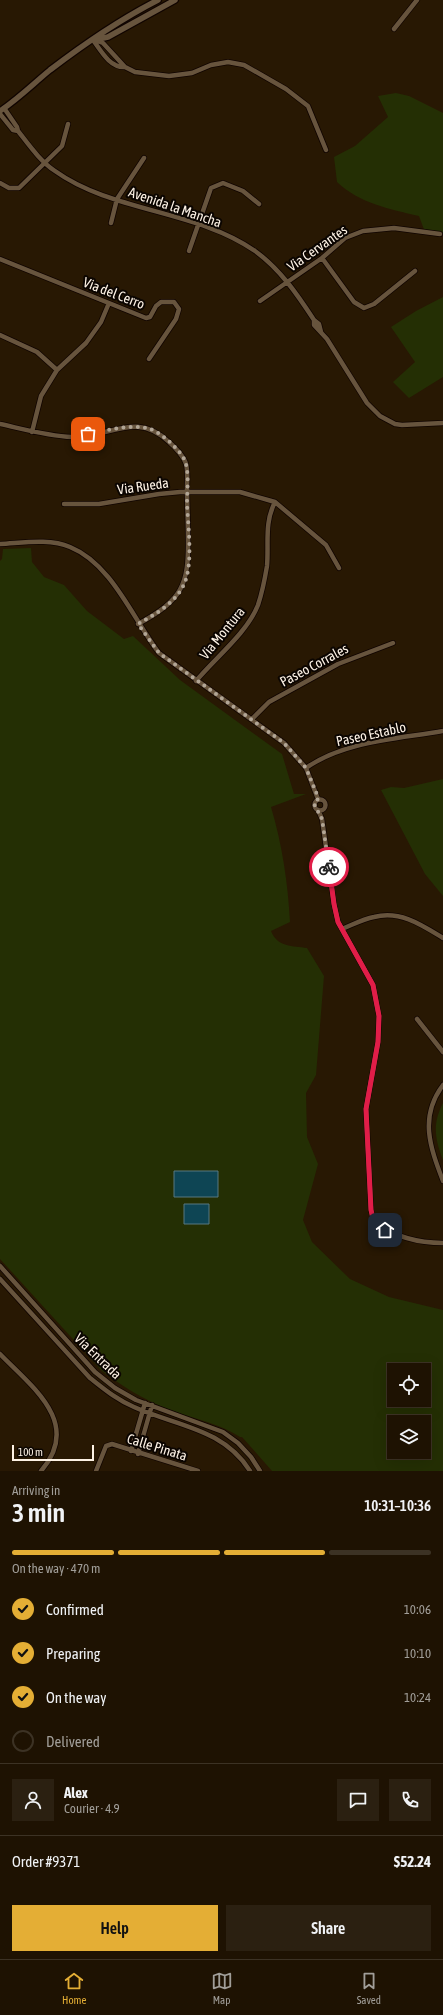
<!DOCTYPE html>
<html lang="en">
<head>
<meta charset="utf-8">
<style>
	body { margin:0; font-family:"Asap Condensed",sans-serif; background:#2b2011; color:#f1f3f6; height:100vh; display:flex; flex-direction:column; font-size:15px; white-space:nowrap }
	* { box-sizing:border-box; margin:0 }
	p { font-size:13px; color:#a19e99 }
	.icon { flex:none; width:22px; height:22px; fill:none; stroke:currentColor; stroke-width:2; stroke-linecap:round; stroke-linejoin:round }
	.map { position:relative; height:1471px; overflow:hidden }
	.details { display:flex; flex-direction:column; background:#1e1202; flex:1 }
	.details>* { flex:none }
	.fabs { position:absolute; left:387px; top:1363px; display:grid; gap:8px }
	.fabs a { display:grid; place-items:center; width:44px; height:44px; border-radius:0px; background:#1e1202; box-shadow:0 4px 16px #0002,0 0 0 1px #3c3224; font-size:20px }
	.scale { position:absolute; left:12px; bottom:10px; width:82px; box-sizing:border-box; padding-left:4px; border:2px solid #fdf2e5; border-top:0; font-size:11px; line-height:14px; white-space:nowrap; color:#fdf2e5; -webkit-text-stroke:3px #0b0501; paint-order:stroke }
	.pin { position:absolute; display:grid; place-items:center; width:34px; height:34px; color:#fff; margin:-17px; border-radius:8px; box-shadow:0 2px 6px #0006 }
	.courier { position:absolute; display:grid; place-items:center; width:40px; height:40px; margin:-20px; border:3px solid #e11d48; border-radius:50%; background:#fff; color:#222; box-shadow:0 1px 5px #0007 }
	.headline em { font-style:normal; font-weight:600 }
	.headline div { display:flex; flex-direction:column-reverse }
	.headline { display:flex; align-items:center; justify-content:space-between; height:68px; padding:0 12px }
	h1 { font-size:26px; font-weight:600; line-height:30px }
	.bar { display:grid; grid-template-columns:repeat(4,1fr); gap:6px 4px; align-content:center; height:48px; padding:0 12px }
	.bar i { height:5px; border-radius:3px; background:#3c3224 }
	.bar .on { background:#e4ae35 }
	.bar p { grid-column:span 4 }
	.line { display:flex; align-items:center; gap:10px; padding:0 12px; border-top:1px solid #3c3224 }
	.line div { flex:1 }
	.round { display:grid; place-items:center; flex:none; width:42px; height:42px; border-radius:0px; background:#2b2011 }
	ol { padding:0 12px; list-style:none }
	li { display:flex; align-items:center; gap:12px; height:44px }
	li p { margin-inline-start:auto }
	li .icon { padding:4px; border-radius:50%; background:#e4ae35; color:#111; stroke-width:4 }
	li:last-child { color:#a19e99 }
	li i { width:22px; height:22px; border:2px solid #3c3224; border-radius:50% }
	.primary-button { display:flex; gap:8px; margin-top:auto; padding:8px 12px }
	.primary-button a { flex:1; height:46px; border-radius:0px; background:#e4ae35; color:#111; font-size:16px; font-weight:600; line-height:46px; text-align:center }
	.primary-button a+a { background:#2b2011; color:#f1f3f6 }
	.tabs { display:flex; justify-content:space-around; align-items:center; height:56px; border-top:1px solid #3c3224; background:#1e1202; font-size:11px; color:#a19e99 }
	.tabs a { display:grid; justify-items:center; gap:2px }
	.tabs .on { color:#e4ae35 }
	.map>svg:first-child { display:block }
	.green { fill:#242f04; fill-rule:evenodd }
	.water { fill:#0e4554; stroke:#567980 }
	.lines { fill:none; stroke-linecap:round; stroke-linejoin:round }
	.minor-casing { stroke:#100400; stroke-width:6 }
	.tertiary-casing { stroke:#100400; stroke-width:8 }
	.minor { stroke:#67543d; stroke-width:4.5 }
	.tertiary { stroke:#67543d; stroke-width:5.5 }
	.done { stroke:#b2a696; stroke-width:4; stroke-dasharray:0 7.2 }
	.route { stroke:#e11d48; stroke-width:5 }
	.labels { text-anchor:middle; stroke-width:4; stroke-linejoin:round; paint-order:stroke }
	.street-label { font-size:14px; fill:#fdf2e5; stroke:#0b0501 }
</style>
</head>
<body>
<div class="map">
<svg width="443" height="1471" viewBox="0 0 443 1471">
	<rect width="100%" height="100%" fill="#281803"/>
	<path class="green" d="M396,93L409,96L443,113V235H426L419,216C389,209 359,203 337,182L334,157L355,146L388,117L378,96Z
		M443,297V377L409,398L393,382L415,362L391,327L416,311Z
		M31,548L32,562L44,577L64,585L87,611L124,639L133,636L180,680L282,754L294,794H306L271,807C282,844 288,883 290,922L271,931C277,947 293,946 307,948L324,976L316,1075L306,1093L307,1137L318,1164L303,1220L312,1242L350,1279L389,1297L443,1310V1471H272L242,1437H240C214,1420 182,1417 154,1403C136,1395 118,1383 102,1371L0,1259V561L2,559L3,549ZM394,1370H424V1400H394ZM394,1422H424V1452H394Z
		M443,779V896L425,874L381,790L391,787L404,788Z
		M443,1103V1160C435,1139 432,1124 443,1103Z"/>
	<path class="water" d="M174,1171H218V1197H174Z
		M184,1204H209V1224H184Z"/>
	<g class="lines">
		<g class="minor-casing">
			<path id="minor" d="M394,29L417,0
				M93,40C101,51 110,68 125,67
				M95,40L103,43L125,67L135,72L169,76L192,73L211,65L228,62L244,65L286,89L308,106L326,150
				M4,108L17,127L18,131C29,145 40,161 55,171C112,212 197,210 255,251C280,269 297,294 314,320L319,324L321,332
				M0,114L13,130L18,131
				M0,183L9,188H19L62,146L68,124
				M111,223L117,199L144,158
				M189,251L211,188L223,183L243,191L259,204
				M322,258L354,302L364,308L374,304L415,271
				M0,259L146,318L150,317L156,306L161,302H174L179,309L176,319L149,359
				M260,301L322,258L345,238L363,231L394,228L440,234
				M314,320V325L327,339L367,403L380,416L395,424L402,425L443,423
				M0,335L37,352L57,370
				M0,424C23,429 48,436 72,437C109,438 136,410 169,442C175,447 184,457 186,464C188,471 187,481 187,488C187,504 188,521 188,537C189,586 182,600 138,624
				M32,432L41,396L57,370L86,343L101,322L109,303
				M64,504H99L159,494L180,492H240L275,502L326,545L339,568
				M0,544C22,543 49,538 70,547C112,564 133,619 159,653L284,743L306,768L318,799
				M196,681C215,658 247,633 258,605C262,593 265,578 267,566C269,544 264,523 275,502
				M252,719L269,702L338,664L393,643
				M306,768C344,741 398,739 443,731
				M314.5 805a5.5 5.5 0 1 1 11 0a5.5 5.5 0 1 1-11 0Z
				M318,810L322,819L334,904L338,922L373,985L379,1016L378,1042L366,1109L371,1210L374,1223C394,1236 419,1243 443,1243
				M342,929C352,925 363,919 374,917C400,910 422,925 443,938
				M417,1019L443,1052
				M443,1085C419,1117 430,1147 443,1181
				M0,1266L95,1372L115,1388L136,1400L223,1432L238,1443L251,1457L260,1471
				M0,1279L90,1378C104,1389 117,1400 134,1407C176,1426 223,1428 250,1471
				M0,1354C31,1386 83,1423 41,1471
				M131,1451L145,1403
				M138,1454L152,1405
				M96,1471L106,1446L112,1444L198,1471"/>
		</g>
		<g class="tertiary-casing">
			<path id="tertiary" d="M94,40L108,37L175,0
				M0,111C18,99 33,84 50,70C84,44 119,20 158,0"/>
		</g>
		<use href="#minor" class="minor"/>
		<use href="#tertiary" class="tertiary"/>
	</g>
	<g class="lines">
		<path class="done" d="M88,434C107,431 130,423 150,429C161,432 184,453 186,464C189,477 187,491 187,504C188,526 193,561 185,582C177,602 156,614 138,624L159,653L284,743L306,768L318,797V799L314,804L322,819L329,867"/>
		<path class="route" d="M329,867L334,904L338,922L373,985L379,1016L378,1042L366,1109L371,1210L374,1223L385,1230"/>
	</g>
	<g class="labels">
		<g class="street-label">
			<text transform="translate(175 207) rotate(19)" y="5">Avenida la Mancha</text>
			<text transform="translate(317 248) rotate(-35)" y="5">Via Cervantes</text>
			<text transform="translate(114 293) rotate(21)" y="5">Via del Cerro</text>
			<text transform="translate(143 486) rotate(-8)" y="5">Via Rueda</text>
			<text transform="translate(222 633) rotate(-51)" y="5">Via Montura</text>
			<text transform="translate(314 665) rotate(-28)" y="5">Paseo Corrales</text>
			<text transform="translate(371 734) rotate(-12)" y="5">Paseo Establo</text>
			<text transform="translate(98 1356) rotate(44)" y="5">Via Entrada</text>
			<text transform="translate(157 1447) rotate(17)" y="5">Calle Pinata</text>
		</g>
	</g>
</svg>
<div class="fabs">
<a><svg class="icon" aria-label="locate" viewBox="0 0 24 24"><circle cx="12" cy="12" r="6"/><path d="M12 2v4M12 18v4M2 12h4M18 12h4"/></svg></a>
<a><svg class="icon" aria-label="layers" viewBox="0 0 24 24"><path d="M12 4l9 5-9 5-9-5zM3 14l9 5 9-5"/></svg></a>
</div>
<div class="scale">100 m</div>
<div class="pin" style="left:88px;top:434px;background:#ea580c"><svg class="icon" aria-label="bag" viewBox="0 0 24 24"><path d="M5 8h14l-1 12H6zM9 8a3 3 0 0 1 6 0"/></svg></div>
<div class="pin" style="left:385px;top:1230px;background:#1f2937"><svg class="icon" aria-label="home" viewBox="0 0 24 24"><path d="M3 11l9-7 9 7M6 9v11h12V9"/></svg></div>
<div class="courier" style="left:329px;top:867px"><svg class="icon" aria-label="bike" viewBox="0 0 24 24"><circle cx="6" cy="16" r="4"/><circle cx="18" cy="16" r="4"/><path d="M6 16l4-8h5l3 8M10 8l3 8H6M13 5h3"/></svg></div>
</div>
<section class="details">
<div class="headline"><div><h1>3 min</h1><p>Arriving in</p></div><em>10:31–10:36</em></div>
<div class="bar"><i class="on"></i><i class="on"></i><i class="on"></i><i></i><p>On the way · 470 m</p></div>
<ol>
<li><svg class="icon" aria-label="check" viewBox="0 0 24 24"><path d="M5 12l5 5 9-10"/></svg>Confirmed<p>10:06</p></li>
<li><svg class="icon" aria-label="check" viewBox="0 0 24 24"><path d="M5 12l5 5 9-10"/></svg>Preparing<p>10:10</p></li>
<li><svg class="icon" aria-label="check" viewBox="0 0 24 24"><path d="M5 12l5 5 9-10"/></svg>On the way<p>10:24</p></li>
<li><i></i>Delivered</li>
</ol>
<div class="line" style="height:72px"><a class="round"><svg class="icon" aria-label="person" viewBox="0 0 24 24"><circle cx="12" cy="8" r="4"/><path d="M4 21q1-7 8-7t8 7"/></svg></a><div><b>Alex</b><p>Courier · 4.9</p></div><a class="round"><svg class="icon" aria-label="chat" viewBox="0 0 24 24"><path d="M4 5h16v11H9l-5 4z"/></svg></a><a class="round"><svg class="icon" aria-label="phone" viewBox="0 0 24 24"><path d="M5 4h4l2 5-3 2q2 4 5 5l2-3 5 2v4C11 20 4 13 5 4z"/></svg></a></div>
<div class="line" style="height:52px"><div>Order #9371</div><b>$52.24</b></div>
<div class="primary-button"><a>Help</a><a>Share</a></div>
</section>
<nav class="tabs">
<a class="on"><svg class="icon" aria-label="home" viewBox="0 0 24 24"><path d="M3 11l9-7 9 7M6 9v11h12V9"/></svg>Home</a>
<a><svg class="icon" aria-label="map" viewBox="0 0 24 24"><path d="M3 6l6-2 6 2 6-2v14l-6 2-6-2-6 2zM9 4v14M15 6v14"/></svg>Map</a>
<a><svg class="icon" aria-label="saved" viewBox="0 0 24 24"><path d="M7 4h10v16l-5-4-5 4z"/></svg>Saved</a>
</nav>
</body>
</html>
